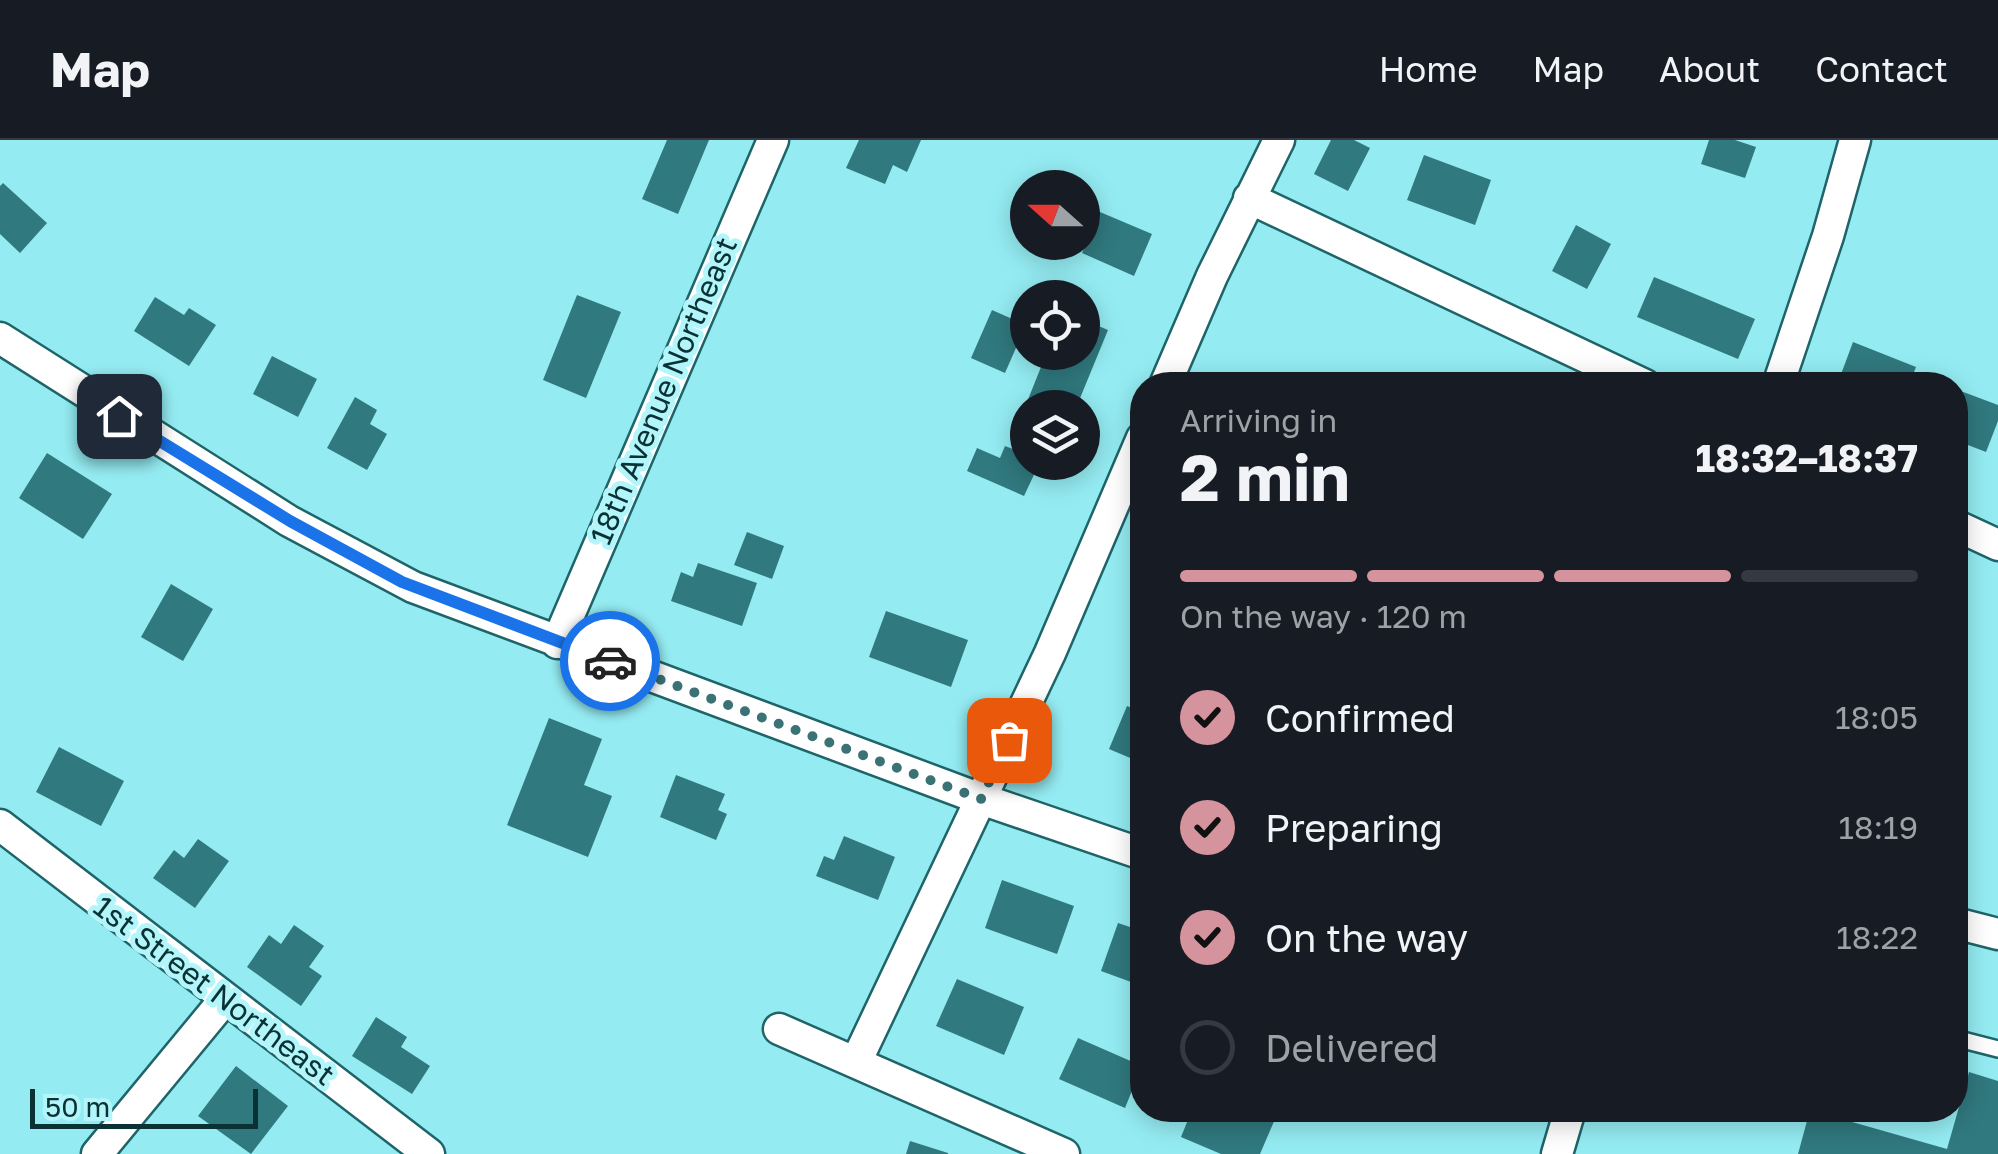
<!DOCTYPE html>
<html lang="en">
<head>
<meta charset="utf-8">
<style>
	body { margin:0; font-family:"Golos Text",sans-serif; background:#242831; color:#f1f3f6; height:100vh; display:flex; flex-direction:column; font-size:38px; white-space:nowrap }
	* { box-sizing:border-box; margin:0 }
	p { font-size:32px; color:#9ea1a6 }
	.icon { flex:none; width:55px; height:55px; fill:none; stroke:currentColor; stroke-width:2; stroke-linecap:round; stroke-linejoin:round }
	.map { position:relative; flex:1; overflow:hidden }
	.sheet { position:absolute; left:1130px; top:232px; width:838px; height:750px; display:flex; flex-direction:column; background:#171b24; border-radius:40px; box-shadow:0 5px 25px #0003 }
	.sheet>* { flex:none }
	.needle { width:65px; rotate:291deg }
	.buttons { position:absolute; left:1010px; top:30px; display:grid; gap:20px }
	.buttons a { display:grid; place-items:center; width:90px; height:90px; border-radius:50%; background:#171b24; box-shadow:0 5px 25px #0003; font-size:50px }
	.scale { position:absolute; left:30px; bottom:25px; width:228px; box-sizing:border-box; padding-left:10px; border:5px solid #0a3134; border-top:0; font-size:28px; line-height:35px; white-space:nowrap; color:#0a3134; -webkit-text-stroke:8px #b2f6fb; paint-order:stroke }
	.pin { position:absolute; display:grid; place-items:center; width:85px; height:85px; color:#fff; margin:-42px; border-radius:20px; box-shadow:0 5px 15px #0006 }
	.courier { position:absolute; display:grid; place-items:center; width:100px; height:100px; margin:-50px; border:8px solid #1a73e8; border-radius:50%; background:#fff; color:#222; box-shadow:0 2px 12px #0007 }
	.overview em { font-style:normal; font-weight:700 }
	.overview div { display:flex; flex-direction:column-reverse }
	.overview { display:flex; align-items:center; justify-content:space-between; height:170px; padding:0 50px }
	h1 { font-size:65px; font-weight:700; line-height:75px }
	.bar { display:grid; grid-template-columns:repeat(4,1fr); gap:15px 10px; align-content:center; height:120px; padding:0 50px }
	.bar i { height:12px; border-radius:8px; background:#363941 }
	.bar .selected { background:#d5949d }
	.bar p { grid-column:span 4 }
	ol { padding:0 50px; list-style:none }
	li { display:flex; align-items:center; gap:30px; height:110px }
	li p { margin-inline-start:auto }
	li .icon { padding:10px; border-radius:50%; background:#d5949d; color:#111; stroke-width:4 }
	li:last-child { color:#9ea1a6 }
	li i { width:55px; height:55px; border:5px solid #363941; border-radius:50% }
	header { display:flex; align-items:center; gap:60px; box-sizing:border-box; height:140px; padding:0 50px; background:#171b24; border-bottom:2px solid #363941 }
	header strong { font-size:48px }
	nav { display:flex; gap:55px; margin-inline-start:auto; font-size:35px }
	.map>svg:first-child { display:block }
	.building { fill:#30797e }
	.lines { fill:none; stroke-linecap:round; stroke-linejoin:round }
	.lane-casing { stroke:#1e6469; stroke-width:20 }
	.street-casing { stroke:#1e6469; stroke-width:35 }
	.lane { stroke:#fff; stroke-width:15 }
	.street { stroke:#fff; stroke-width:30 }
	.done { stroke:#3a7276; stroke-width:10; stroke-dasharray:0 18 }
	.route { stroke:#1a73e8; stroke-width:12 }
	.labels { text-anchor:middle; stroke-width:10; stroke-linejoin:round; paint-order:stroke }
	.street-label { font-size:30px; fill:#0a3134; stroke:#b2f6fb }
</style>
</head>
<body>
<header>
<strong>Map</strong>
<nav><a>Home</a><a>Map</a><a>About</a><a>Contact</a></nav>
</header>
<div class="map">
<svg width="1998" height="1014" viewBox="0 0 1998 1014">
	<rect width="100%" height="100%" fill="#94ecf2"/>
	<path class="building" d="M667,0H709L678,74L642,59Z
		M859,0H921L907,32L893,25L885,44L846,28Z
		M1331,0H1354L1370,8L1348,51L1314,34Z
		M1709,0H1735L1756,7L1745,38L1701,24Z
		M1424,15L1491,40L1475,85L1407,60Z
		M3,43L47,83L20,113L0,94V46Z
		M1100,72L1152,94L1134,136L1082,113Z
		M1576,85L1611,104L1587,149L1552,131Z
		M1654,137L1755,179L1738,219L1637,177Z
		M577,155L621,172L586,258L543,240Z
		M155,157L184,175L189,168L216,185L189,226L134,191Z
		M992,170L1026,185L1005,233L971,218Z
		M1082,179L1108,190L1076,268H1028V279L1021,277L1047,212H1082Z
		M1853,202L1916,227L1909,245H1837Z
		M272,216L317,239L298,277L253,254Z
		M1958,250L1998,265V281L1986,312L1955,300Z
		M355,257L377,270L370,284L387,294L367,330L327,308Z
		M1005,306L1028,315V322H1040L1024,356L967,331L977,308L1000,318Z
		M47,313L112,354L83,399L19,358Z
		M747,392L784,406L772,439L734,425Z
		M698,423L757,443L742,486L671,461L681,432L693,437Z
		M171,444L213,469L183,521L141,497Z
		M886,471L968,500L951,547L869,517Z
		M1127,566L1142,572V623L1109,609Z
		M549,578L602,599L584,645L612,656L588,717L507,685Z
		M59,607L124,641L101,686L36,652Z
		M676,635L725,654L718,670L727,674L716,700L660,677Z
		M844,696L895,717L878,760L816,736L824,716L834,720Z
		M198,699L229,721L195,768L153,738L174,710L184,718Z
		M1002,740L1074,766L1057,814L985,788Z
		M1118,783L1142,791V846L1101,831Z
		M294,785L324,806L309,827L322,836L301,866L247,827L269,795L281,804Z
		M957,839L1024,867L1004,915L936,886Z
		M376,877L407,897L401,907L430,926L412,954L352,916Z
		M1078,898L1142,926L1125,968L1059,939Z
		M236,926L288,966L251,1014L198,976Z
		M1969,932L1998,941V1014H1798L1810,970L1947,1009Z
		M1192,970H1253L1275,979L1260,1014H1221L1181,997Z
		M910,1001L948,1013V1014H906Z"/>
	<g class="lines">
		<g class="lane-casing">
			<path id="lane" d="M1955,898L1998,909"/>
		</g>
		<g class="street-casing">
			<path id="street" d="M1249,58L1645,245
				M0,198L289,381L413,447L981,659L1142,714
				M1165,245L1212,136L1279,0
				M1778,245L1828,96L1855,0
				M1955,385L1998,405
				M557,503L773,0
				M0,685L429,1014
				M1955,783L1998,794
				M779,889L1064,1014
				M856,922L1050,513L1142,298
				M97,1014L225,859
				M1557,1014L1570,970"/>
		</g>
		<use href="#lane" class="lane"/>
		<use href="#street" class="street"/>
	</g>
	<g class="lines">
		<path class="done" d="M610,521L981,659L1009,600"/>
		<path class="route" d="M119,276L290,381L402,442L610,521"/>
	</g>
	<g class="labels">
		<g class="street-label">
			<text transform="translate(664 251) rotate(-67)" y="10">18th Avenue Northeast</text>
			<text transform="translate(214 851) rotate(37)" y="10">1st Street Northeast</text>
		</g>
	</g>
</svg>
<div class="buttons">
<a><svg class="needle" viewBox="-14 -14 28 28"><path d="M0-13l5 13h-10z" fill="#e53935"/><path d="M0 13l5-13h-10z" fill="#9ea1a6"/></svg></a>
<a><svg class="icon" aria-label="locate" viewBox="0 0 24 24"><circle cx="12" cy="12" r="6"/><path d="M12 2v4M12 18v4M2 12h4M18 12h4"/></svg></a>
<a><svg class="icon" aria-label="layers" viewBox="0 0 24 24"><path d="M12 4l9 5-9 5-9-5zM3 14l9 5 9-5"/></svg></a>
</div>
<div class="scale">50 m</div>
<div class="pin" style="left:1009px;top:600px;background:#ea580c"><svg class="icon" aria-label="bag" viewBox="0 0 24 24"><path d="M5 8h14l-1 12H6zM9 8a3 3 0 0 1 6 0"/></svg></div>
<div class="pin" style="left:119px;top:276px;background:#1f2937"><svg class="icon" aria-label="home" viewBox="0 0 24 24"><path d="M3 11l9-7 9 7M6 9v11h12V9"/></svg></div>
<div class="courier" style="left:610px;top:521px"><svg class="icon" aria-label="car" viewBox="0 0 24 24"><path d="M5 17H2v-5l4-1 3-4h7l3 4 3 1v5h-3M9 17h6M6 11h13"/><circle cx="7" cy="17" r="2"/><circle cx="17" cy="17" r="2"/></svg></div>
<section class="sheet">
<div class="overview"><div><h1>2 min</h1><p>Arriving in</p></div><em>18:32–18:37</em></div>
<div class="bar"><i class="selected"></i><i class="selected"></i><i class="selected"></i><i></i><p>On the way · 120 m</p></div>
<ol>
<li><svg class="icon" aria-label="check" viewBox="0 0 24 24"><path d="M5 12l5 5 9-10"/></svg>Confirmed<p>18:05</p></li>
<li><svg class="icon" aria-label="check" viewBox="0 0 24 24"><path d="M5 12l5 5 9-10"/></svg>Preparing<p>18:19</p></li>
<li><svg class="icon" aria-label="check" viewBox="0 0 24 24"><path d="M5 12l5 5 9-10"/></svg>On the way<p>18:22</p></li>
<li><i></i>Delivered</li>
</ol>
</section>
</div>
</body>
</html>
